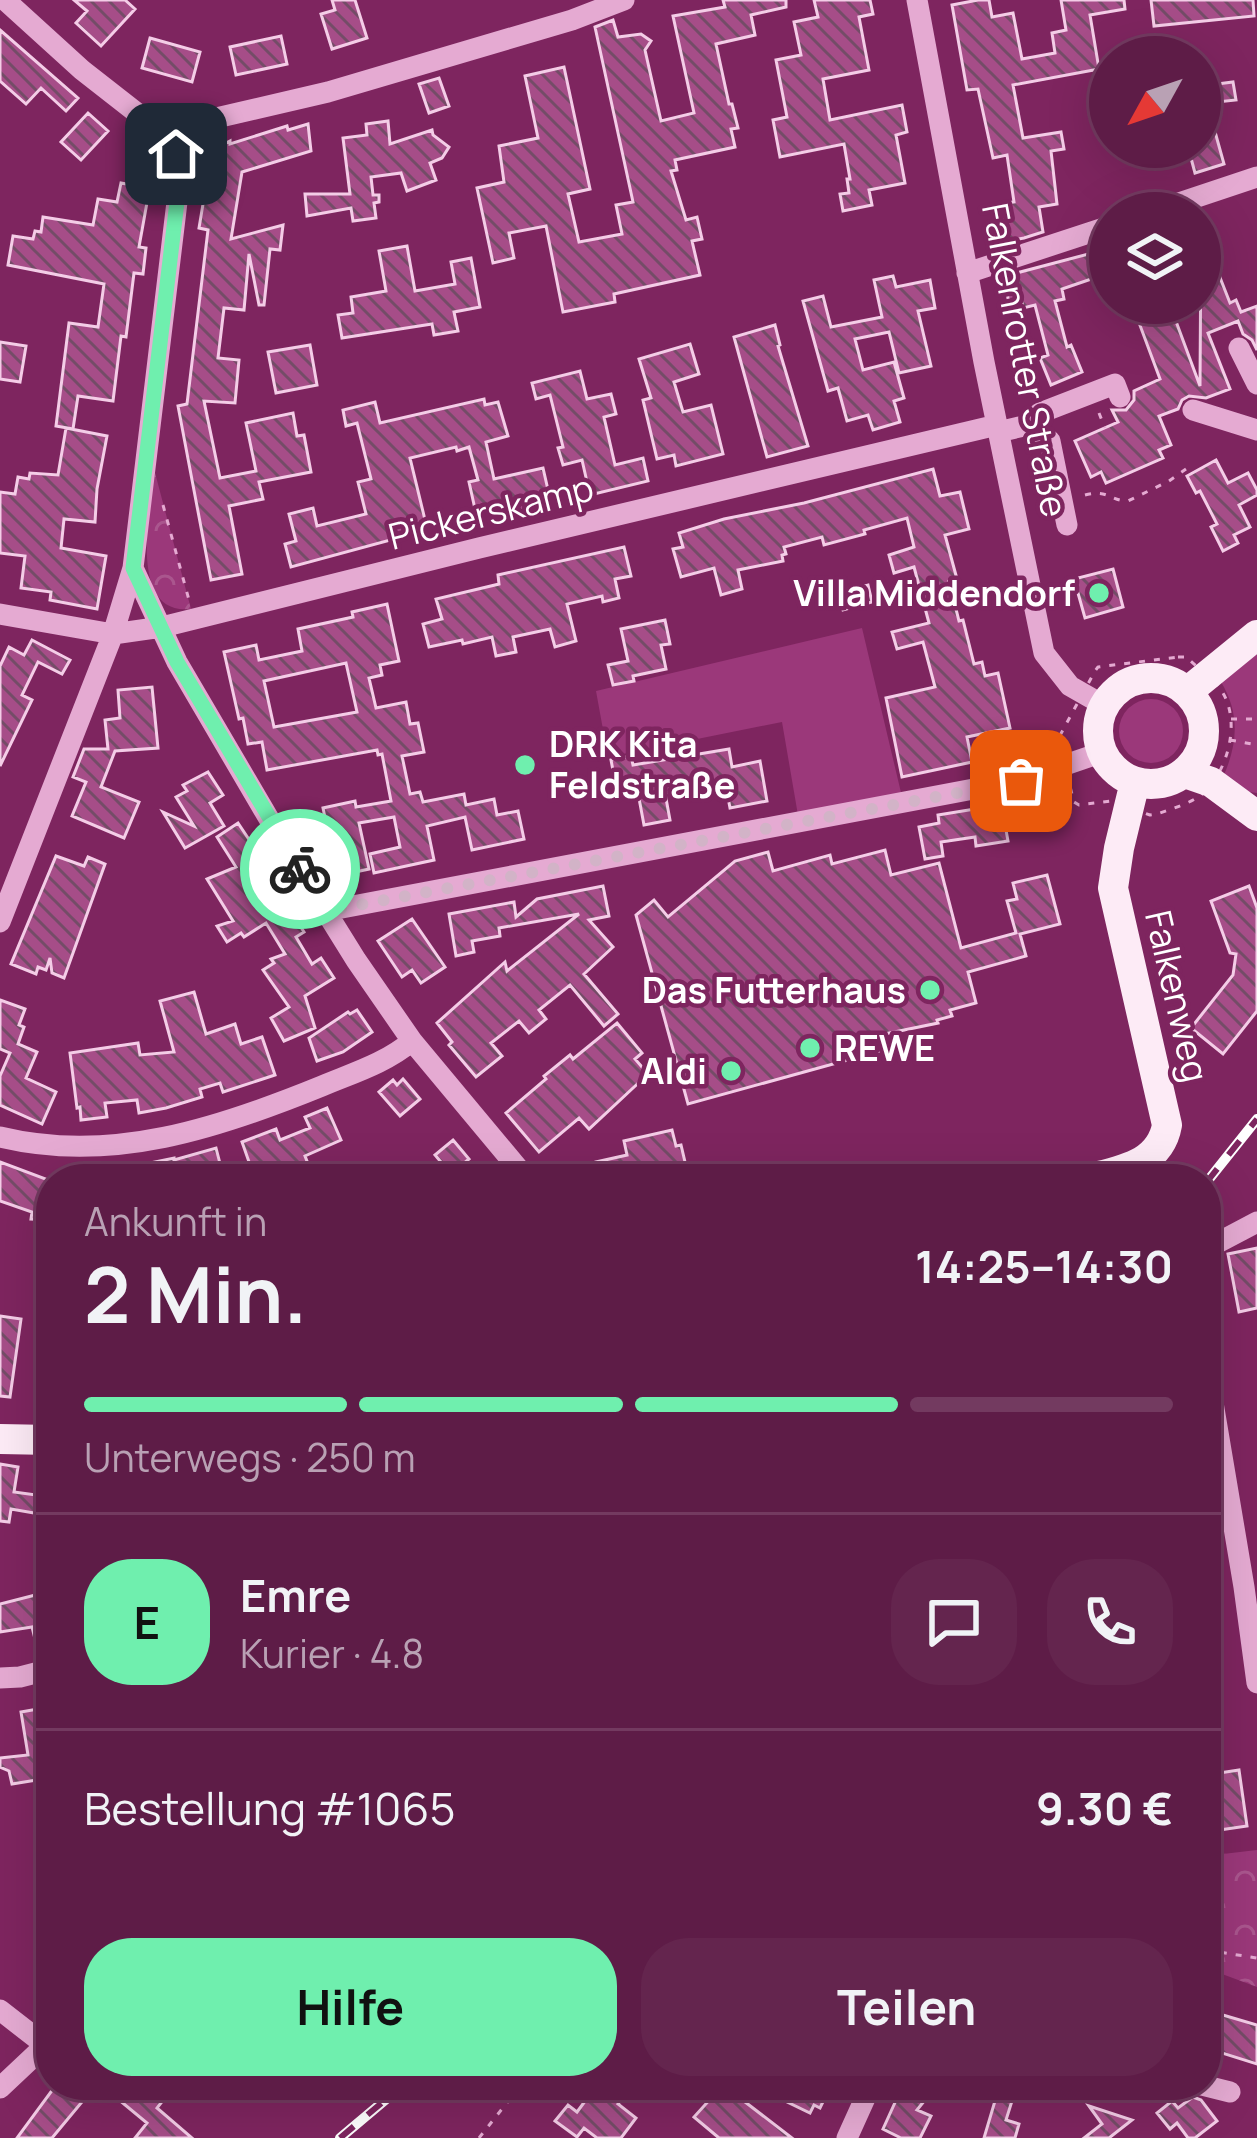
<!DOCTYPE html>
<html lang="de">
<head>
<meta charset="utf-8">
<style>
	body { margin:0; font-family:Manrope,sans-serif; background:#64254e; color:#f1f3f6; height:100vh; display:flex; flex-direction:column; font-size:45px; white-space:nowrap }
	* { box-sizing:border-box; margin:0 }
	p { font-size:39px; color:#b9a1b4 }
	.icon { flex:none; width:66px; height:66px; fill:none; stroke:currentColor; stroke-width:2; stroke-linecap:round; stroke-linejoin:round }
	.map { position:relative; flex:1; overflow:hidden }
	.side { position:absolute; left:36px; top:1164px; width:1185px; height:936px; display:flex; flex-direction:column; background:#5e1c47; border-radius:48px; box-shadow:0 12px 48px #0002,0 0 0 3px #733a60 }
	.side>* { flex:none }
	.needle { width:78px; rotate:230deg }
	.fabs { position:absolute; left:1089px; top:36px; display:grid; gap:24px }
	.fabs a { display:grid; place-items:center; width:132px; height:132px; border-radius:50%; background:#5e1c47; box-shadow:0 12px 48px #0002,0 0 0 3px #733a60; font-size:60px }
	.pin { position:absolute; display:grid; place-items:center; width:102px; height:102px; color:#fff; margin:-51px; border-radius:24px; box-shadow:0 6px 18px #0006 }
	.courier { position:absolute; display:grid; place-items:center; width:120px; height:120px; margin:-60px; border:9px solid #6fefae; border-radius:50%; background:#fff; color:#222; box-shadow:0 3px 15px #0007 }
	.summary em { font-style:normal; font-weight:700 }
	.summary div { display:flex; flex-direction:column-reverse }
	.summary { display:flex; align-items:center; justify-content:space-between; height:204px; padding:0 48px }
	h1 { font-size:78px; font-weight:700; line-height:90px }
	.bar { display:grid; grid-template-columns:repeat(4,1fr); gap:18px 12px; align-content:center; height:144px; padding:0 48px }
	.bar i { height:15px; border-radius:9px; background:#733a60 }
	.bar .on { background:#6fefae }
	.bar p { grid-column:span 4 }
	.line { display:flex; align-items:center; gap:30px; padding:0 48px; border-top:3px solid #733a60 }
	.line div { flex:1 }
	.round { display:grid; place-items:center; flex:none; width:126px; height:126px; border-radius:48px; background:#64254e }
	.action { display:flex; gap:24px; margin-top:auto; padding:24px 48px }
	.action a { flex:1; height:138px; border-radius:48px; background:#6fefae; color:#111; font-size:48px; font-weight:700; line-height:138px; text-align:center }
	.action a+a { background:#64254e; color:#f1f3f6 }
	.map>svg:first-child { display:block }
	.grass { fill:#9b387a }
	.forest { fill:url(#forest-crowns) }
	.building { fill:url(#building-back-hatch); stroke:#f4cde7; stroke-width:3; fill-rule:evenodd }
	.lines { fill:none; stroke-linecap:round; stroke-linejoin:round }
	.path { stroke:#e5aad2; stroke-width:3; stroke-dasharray:6 9; stroke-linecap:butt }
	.minor { stroke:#e5aad2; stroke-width:21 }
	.major { stroke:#fdebf6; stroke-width:30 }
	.rail-casing { stroke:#fff; stroke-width:10 }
	.rail { stroke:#7e255f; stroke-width:6; stroke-dasharray:18; stroke-linecap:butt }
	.done { stroke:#d2b3c7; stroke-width:12; stroke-dasharray:0 21.6 }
	.route { stroke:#6fefae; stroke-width:15 }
	.poi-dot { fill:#6fefae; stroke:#7e255f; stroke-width:4.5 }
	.labels { text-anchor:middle; stroke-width:9; stroke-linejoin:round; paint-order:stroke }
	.street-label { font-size:36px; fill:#fff; stroke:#7e255f }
	.poi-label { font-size:36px; font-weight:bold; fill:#fff; stroke:#7e255f; text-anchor:end }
</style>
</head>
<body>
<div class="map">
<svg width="1257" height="2138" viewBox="0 0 1257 2138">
	<defs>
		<pattern id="forest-crowns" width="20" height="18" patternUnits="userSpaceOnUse" patternTransform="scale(3)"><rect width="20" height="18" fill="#9b387a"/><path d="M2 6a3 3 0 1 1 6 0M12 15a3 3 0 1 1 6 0" fill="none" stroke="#aa568e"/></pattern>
		<pattern id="building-back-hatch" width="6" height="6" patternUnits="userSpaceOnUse" patternTransform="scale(3)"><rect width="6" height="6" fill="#a64d88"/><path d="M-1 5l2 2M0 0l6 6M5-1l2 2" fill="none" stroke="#744c67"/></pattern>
	</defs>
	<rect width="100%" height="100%" fill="#7e255f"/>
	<path class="grass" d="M862,628L903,801L799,821L782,722L608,757L596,691Z
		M1257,654V793L1249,792L1223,777C1238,744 1240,713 1221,682Z
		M1119 731a32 32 0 1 1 64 0a32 32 0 1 1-64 0Z"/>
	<path class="forest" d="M154,469L191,609C126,616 151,507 154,469Z
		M1257,1850V1987L1206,1968V1856Z"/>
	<path class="building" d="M74,0H125L135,9L101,46L76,23L87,11Z
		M332,0H355L367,38L332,49L321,14L335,10Z
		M723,0H786V7L751,15L755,35L716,44L729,104H732L738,128L731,129L735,147L675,160L677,170L671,171L686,220L697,217L702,239L692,241L700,275L614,294L615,302L563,312L546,226L509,233L514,258L493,263L477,188L504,182L499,146L538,138L525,76L564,67L590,189L568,194L579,242L622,234L616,205L633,202L595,27L613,20L618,37L641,34L651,41L645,50L661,121L694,113L673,16L725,7Z
		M814,0H870L873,14L859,17L869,70L823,79L830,120L902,105L907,132L896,135L905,183L869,190L872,205L843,211L840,194L849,193L847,179H850L844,144L780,157L773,120L787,117L776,60L801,55L794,22L818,17Z
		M978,0H989L992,17L1013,13L1022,59L1055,53L1052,33L1066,30L1061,0H1124L1125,9L1090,15L1099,69L1013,85L1023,138L1061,132L1064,149L1051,151L1057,204L1039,207L1043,232L1024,238L1003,242L997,204L1014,202L1007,155L993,158L978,89L967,90L952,5Z
		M1151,0H1253L1254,16L1154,26Z
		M0,30L78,98L66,111L41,88L26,104L0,81Z
		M281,36L287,64L236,75L230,47Z
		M150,38L200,52L192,82L142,68Z
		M439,78L449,106L429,113L419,84Z
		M1233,82L1236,100L1207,103L1224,164L1195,173L1188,147H1200L1201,86Z
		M88,113L108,131L81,160L61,142Z
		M388,121L390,144L432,130L433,135L449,147L442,158L430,163L436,180L407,191L401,173L371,177L373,195H379V202L374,203L376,218L353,221L351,208L307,216L305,194H350L343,138L367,135L366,124Z
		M308,124L311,151L242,172L231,239L283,225L280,250L270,249L264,305H259L249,254L244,310L224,308L218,358L239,360L235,403L204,401L220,478L256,471L246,423L293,413L297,436L304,435L311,472L259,482L263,499L229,506L242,574L211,580L178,406L187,404L208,230L199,228L207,180H203L206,163L215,149L230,141V144L287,126L288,130Z
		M121,183L143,187L142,196L148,197L139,247L146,248L143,274L134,273L126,337L121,336L113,401L78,396L73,429L56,426L69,323L98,327L104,284L8,265L13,236L33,239L35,231L41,232L43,217L93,225L98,199L117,202Z
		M1201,229L1230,303L1236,300L1241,312L1257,306V350L1252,340L1243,334L1238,321L1208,333L1230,389L1206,398L1189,396L1182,400L1178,409L1159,416L1171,445L1159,450L1163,458L1106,483L1101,472L1091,477L1075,441L1118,422L1112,410H1126L1134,400V391L1160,379L1138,320L1171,308L1200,386Z
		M407,246L415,291L455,284L451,262L471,258L480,307L454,312L458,331L434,335L432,324L342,338L338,315L353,313L351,297L386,291L379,251Z
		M1096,252L1103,275L1062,289L1064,299L1055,301L1067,347L1071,345L1082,372L1051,385L1040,358L1048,355L1035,305L1023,308L1022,303L1009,306L1005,276Z
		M893,276L896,287L930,280L935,308L918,311L931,366L899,373L889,332L855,339L863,370L894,362L904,398L894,401L900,422L873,430L868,415L847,421L838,388L828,391L803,301L823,296L831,327L882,317L874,280Z
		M775,325L780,345L778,346L808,446L767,457L734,337Z
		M0,342L26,346L20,382L0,379Z
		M690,344L699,374L674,382L683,412L711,405L723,454L676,466L674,455L657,459L643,400L651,398L639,359Z
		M310,345L317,385L276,393L268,352Z
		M580,371L587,399L611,394L616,414L604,417L615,465L643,458L648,481L590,495L582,460L563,465L558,448L563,447L550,395L536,399L532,383Z
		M484,399L485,405L498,402L508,436L486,442L494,479L543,468L551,503L505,513L503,503L475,509L469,482L478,480L469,447L457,451L456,447L410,458L426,524L407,528L409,535L291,567L285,544L296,541L289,514L313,508L317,526L366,514L358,482L371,479L357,423L346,426L343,410L375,402L380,423Z
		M66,428L107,436L97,489L95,522L64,519L61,548L106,556L97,609L50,600L51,592L21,588L25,556L0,553V492L15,494L18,477L29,479L30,473L58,475Z
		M1216,460L1228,483L1248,473L1257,490V495L1239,505L1250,527L1234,535L1238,543L1223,551L1211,527L1217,524L1200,491L1196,493L1187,476Z
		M933,469L940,496L960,492L969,529L945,535L957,579L949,581L959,621L963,620L974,664L982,662L985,676L998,673L1010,728L967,737L972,762L902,777L886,698L935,687L923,642L897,649L892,632L929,623L914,567L894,573L889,555L914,547L907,518L864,530L865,534L824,545L822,537L784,547L786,554L782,555L783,561L738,570L742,589L721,595L714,568L681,577L673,549L683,547L679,533L724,519L804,503Z
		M624,547L631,576L615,579L619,598L603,602L602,596L567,604L576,641L555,647L550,629L513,637L516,652L496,656L492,637L463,644L462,640L429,647L423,624L442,619L436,599L499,584L498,575Z
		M1113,569L1123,607L1085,618L1074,579Z
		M868,585L872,602L843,610L838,593Z
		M387,604L399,661L380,665L382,675L369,678L376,708L406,702L410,724L418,723L424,752L402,756L410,794L420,792L423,802L464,794L466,805L494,799L497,815L518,811L524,839L472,850L465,817L427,826L434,860L374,873L370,854L400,847L394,817L359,823L369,869L337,876L323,808L355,801L356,807L391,801L382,754L378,755L377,750L267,770L262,742L248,744L243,718L239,719L224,652L256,645L259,660L302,651L298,629L353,617L352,612ZM346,663L357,712L274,727L264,681Z
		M665,620L670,644L661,645L666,669L633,676L634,681L613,685L608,665L628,661L621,629Z
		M32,640L70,660L62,674L38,662L22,695L32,700L0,766V666L9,647L24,655Z
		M152,687L158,748L115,751L101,787L139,802L124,838L72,816L86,782L73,777L84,749H108L105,720L120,718L118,690Z
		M729,749L732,767L760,761L767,801L730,808L726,787L706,791L705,786L665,793L670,820L644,825L635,777L615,781L611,760L631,756L633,765Z
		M208,772L223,795L210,803L224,826L185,848L163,812L194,826L176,797L187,791L183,785Z
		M1044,806L1047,824L1006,830L1008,841L976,846L975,837L941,842L943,856L925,859L919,827L939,823L938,815L975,809L977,818Z
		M238,823L252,844L249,845L304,932L296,937L312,964L321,958L334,978L305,996L315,1028L284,1041L271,1018L289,1007L263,970L274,963L271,959L285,954L266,923L244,937L241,933L227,942L217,926L233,921L207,879L236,867L217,837Z
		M885,850L891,875L939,863L961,948L1016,933L1007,901L1017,899L1013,883L1047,875L1060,924L1020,934L1026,956L968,972L976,1003L950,1010L952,1016L937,1020L938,1023L880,1035L884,1050L688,1104L636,915L654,900L668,917L735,861L768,852L773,871L830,855L832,864Z
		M56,856L84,866L88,857L105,864L64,978L52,973L50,958L46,970L38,967L36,974L11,964Z
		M603,886L609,916L589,920L613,947L584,974L618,1014L604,1026L570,985L539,1010L546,1019L529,1033L519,1021L491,1043L502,1056L476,1077L449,1045L452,1042L437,1023L505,962L507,971L579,914L499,928L500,936L472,941L474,952L456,956L449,914L514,902L516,917L537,899Z
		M1249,886L1257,908V1011L1223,1054L1191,1028L1233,975L1236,954L1230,953L1211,901Z
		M412,919L445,967L421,983L412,970L402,977L378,941Z
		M194,992L206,1034L235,1024L241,1044L262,1037L275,1075L223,1092L220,1083L200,1089L202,1097L166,1108L139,1113L137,1100L105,1103L107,1117L81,1120L80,1107L77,1108L70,1053L138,1043L140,1055L174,1052L160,1001Z
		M0,1000L25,1009L19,1025L24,1027L18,1044L37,1052L26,1078L56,1092L42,1124L0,1105V1076L10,1053L0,1049Z
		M357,1010L372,1032L343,1052L317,1061L309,1038L348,1012L350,1014Z
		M617,1023L642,1053L635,1059L648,1074L589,1129L579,1118L539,1152L506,1113L546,1079L544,1076L570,1055L573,1059Z
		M403,1079L420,1099L400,1116L379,1092L393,1080L397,1085Z
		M327,1108L341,1140L305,1156L314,1179H255L242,1142L276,1129L280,1140L310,1128L305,1117Z
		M672,1130L676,1146L681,1145L689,1179H599L596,1162L627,1155L624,1141Z
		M453,1140L469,1159L451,1174L435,1155Z
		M216,1148L224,1179H111V1171L174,1158V1160Z
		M0,1162L51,1181V1220L31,1219L32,1212L0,1201Z
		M1257,1248V1308L1239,1312L1228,1254Z
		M0,1316L21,1319L10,1397L0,1396Z
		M0,1464L18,1467L14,1492L51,1497V1516L11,1509L9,1522L0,1521Z
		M51,1591V1640L36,1643L32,1627L0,1632V1604Z
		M49,1707L51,1755L46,1756L49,1778L12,1784L9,1771L0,1767V1758L28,1755L21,1712Z
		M1239,1770L1247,1826L1206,1832V1775Z
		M1206,2010L1257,2025V2064L1206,2048Z
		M56,2085H96L52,2138H17Z
		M101,2085H171L161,2097L164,2099L157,2108L192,2138H135L147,2123Z
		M597,2085H632L618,2104L636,2118L621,2138H597L584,2128L577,2137L555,2121L568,2105L577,2112Z
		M723,2085L792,2138H719L694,2117Z
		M752,2085H831L820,2108L814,2105L810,2113Z
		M903,2085H937L917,2110L931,2116L920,2138H901L883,2129Z
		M990,2085H1017L1006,2120L1019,2124L1015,2138H984L995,2101L986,2098Z
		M1193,2097L1201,2100L1217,2121L1195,2138H1188L1177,2123L1170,2129L1157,2113L1172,2101L1178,2108Z
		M1089,2106L1132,2120L1109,2138H1084L1102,2124Z"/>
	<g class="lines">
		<path class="path" d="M1099,413L1105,428
			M1085,495C1108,489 1110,501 1128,501L1169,481L1186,469
			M163,505L189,600
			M1178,657H1186C1197,667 1211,678 1221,690C1242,720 1228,773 1201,795C1189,804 1171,809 1157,814L1150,815L1111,801L1079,805L1074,802L1058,739L1095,671L1098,667Z
			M1231,719H1257
			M1230,740L1257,745
			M1206,1950L1257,1958
			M479,2138L521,2085"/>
		<path class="minor" d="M917,0L984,362L1044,653L1070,686L1105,706
			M160,131L328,92L572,20L624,0
			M1149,213L1257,177
			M967,273L1110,226
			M1239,348L1257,384
			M1193,410L1257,430
			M1024,426L1039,431L1050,441L1067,525
			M998,432L1024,426L1040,413L1115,384L1120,397
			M133,568L177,662L282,841L356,960L412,1041L527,1179
			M0,614L113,634L162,627L479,548L997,425
			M326,911L1021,780L1103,752
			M0,922L113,634L133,568L180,177L177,154L160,131L82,70L5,0
			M0,1137C111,1164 219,1128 322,1086C353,1073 386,1063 412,1041
			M1206,1249L1257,1222
			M1206,1361L1244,1587L1257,1683
			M0,1678L20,1677L51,1669
			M0,2010L45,2045
			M1202,2085L1230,2092
			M0,2088L51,2040
			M847,2138L871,2085"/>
		<path class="major" d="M1098 731a53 53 0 1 1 106 0a53 53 0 1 1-106 0Z
			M1187,692L1257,635
			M1185,773L1211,782L1257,816
			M1087,1179C1121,1170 1160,1165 1167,1125L1113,888L1119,848L1135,782
			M0,1439L51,1440"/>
		<g class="rail-casing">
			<path id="rail" d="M1206,1183L1257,1119
				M340,2138L403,2085"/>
		</g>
		<use href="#rail" class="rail"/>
	</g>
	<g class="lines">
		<path class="done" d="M300,869L326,911L1021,781"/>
		<path class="route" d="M176,154L180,177L133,568L177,662L300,869"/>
	</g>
	<g class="poi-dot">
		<circle cx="1099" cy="593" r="12"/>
		<circle cx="525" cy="765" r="12"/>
		<circle cx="930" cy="990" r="12"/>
		<circle cx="810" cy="1048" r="12"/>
		<circle cx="731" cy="1071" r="12"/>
	</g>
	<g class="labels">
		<g class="street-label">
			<text transform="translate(1025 360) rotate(79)" y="13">Falkenrotter Straße</text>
			<text transform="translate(491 512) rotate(-14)" y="13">Pickerskamp</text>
			<text transform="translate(1177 996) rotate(77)" y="13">Falkenweg</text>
		</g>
		<g class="poi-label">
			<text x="1075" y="606">Villa Middendorf</text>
			<text x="549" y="757" text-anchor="start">DRK Kita<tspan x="549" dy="41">Feldstraße</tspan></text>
			<text x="906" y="1003">Das Futterhaus</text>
			<text x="834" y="1061" text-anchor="start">REWE</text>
			<text x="707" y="1084">Aldi</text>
		</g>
	</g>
</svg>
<div class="fabs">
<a><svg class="needle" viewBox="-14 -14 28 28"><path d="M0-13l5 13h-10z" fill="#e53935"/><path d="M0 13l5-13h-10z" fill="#b9a1b4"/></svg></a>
<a><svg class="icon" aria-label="layers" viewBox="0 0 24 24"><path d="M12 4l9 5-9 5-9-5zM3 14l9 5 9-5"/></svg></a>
</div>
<div class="pin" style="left:1021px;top:781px;background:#ea580c"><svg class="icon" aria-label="bag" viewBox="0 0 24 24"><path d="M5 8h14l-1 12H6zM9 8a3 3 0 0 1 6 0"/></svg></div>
<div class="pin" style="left:176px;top:154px;background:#1f2937"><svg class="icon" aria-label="home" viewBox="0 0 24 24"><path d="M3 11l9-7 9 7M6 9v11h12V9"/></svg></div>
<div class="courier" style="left:300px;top:869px"><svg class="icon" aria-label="bike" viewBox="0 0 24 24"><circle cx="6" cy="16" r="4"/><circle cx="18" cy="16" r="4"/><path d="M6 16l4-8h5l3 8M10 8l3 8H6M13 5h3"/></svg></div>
<section class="side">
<div class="summary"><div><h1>2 Min.</h1><p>Ankunft in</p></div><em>14:25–14:30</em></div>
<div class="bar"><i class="on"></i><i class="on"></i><i class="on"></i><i></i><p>Unterwegs · 250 m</p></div>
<div class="line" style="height:216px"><b class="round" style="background:#6fefae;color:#111">E</b><div><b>Emre</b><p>Kurier · 4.8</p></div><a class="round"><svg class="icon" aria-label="chat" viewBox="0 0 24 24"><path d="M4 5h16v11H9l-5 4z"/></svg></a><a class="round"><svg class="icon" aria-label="phone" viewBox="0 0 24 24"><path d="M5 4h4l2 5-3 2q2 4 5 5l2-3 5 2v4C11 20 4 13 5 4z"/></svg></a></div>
<div class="line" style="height:156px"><div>Bestellung #1065</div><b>9.30 €</b></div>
<div class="action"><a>Hilfe</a><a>Teilen</a></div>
</section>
</div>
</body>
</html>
